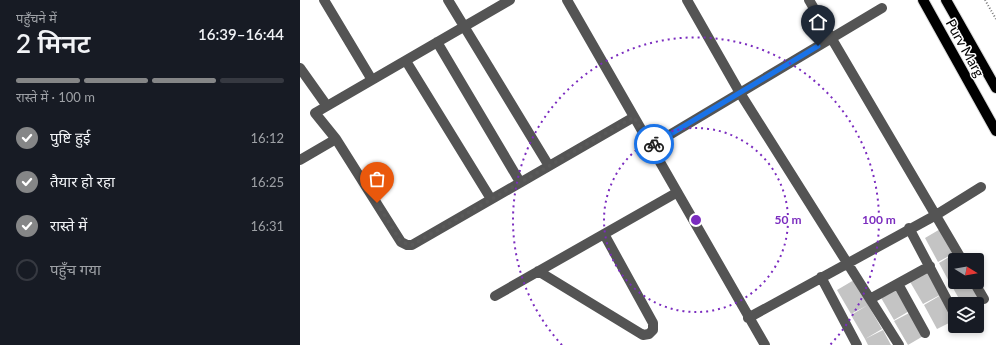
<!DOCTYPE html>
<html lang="hi">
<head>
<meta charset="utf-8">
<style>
	body { margin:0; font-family:Lato,"Noto Sans Devanagari",sans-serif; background:#20242c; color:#f1f3f6; height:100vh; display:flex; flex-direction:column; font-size:15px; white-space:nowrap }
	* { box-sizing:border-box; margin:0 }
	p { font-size:13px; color:#9ea1a6 }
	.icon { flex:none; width:22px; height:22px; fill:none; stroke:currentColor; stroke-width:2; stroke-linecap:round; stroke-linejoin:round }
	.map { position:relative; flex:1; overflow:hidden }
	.sheet { display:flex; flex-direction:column; background:#171b24; width:300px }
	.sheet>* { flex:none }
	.needle { width:26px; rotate:101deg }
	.fabs { position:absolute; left:648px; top:253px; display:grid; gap:8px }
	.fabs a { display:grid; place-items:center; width:36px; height:36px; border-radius:4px; background:#171b24; box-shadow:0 2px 6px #0003; font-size:20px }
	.pin { position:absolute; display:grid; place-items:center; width:34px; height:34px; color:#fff; margin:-41px -17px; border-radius:50% 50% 50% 0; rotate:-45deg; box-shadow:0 0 4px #0007 }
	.pin .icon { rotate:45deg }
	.courier { position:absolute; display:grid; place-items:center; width:40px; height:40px; margin:-20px; border:3px solid #1a73e8; border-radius:50%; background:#fff; color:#222; box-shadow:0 1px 5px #0007 }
	.overview em { font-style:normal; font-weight:600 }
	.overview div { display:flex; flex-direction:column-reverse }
	.overview { display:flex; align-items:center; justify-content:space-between; height:68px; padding:0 16px }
	h1 { font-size:26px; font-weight:600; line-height:30px }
	.bar { display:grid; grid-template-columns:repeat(4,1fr); gap:6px 4px; align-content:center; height:48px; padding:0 16px }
	.bar i { height:5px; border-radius:3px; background:#363941 }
	.bar .on { background:#858687 }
	.bar p { grid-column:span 4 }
	ol { padding:0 16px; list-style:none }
	li { display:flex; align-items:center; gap:12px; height:44px }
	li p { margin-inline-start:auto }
	li .icon { padding:4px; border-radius:50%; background:#858687; color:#fff; stroke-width:4 }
	li:last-child { color:#9ea1a6 }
	li i { width:22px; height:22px; border:2px solid #363941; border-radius:50% }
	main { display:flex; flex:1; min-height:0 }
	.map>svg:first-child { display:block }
	.building { fill:#c4c4c4 }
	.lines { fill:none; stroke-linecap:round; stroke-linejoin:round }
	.major-casing { stroke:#dbdbdb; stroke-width:12 }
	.path { stroke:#767676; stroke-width:2; stroke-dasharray:1 2; stroke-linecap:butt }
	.minor { stroke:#545454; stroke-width:10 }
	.major { stroke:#000; stroke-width:10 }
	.done { stroke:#595959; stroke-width:4; stroke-dasharray:0 7.2 }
	.route { stroke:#1a73e8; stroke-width:5 }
	.ring { fill:none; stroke:#7b2cbf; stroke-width:2; stroke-dasharray:2 4 }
	.labels { text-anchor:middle; stroke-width:3; stroke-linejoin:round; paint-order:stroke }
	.street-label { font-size:14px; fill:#000; stroke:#fff }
	.centre { fill:#7b2cbf; stroke:#fff; stroke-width:2 }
	.ring-label { font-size:12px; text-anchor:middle; font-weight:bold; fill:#7b2cbf; stroke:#fff; stroke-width:3; stroke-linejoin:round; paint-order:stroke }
</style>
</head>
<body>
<main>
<section class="sheet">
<div class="overview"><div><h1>2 मिनट</h1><p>पहुँचने में</p></div><em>16:39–16:44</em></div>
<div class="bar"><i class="on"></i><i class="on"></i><i class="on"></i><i></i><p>रास्ते में · 100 m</p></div>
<ol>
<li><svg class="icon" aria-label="check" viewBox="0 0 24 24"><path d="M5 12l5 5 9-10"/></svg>पुष्टि हुई<p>16:12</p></li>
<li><svg class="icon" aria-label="check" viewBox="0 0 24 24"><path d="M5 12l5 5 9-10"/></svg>तैयार हो रहा<p>16:25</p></li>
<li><svg class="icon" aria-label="check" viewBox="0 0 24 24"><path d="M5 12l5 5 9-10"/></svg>रास्ते में<p>16:31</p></li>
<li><i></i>पहुँच गया</li>
</ol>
</section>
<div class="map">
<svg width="696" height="345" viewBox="0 0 696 345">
	<rect width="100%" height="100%" fill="#fff"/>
	<path class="building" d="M642,228L656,252L638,262L625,238Z
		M656,253L660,260H655V282H662L652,287L639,263Z
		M627,270L640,295L623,304L609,280Z
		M554,280L568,305L551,314L537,290Z
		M663,282H672L684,302L677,306V304H662L653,288Z
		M597,286L611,310L594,320L580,296Z
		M641,295L655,320L637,329L624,305Z
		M568,305L582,329L565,339L551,315Z
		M611,312L625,335L608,345L594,321Z
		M583,330L591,345H568L565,339Z"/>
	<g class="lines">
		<g class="major-casing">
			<path id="major" d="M623,0L696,131
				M646,0L696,88"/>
		</g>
		<path class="path" d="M685,0L696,19"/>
		<path class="minor" d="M24,0L72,80
			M148,0L249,166
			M210,0L15,113L36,139L101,242L107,245H112L334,117
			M267,0L465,345
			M387,0L440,93L599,345
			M509,0L662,260
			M137,42L220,182
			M106,61L191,199
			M0,68L27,106
			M351,146L582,8
			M0,160L36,139
			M609,228L655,315
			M238,271L343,335L349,334L353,330V323L304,234
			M521,277L557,345
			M674,282L684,299
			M598,284L625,333
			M195,296L376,193
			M570,299L630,266
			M448,318L636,215L681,187"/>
		<use href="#major" class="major"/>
	</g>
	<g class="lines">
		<path class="done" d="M77,203L101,242L112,245L334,117L351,146L354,144"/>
		<path class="route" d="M354,144L518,46"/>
	</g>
	<g class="ring">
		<circle cx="396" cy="220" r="92"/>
		<path d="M262 345A183 183 0 1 1 530 345"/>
	</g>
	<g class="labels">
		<g class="street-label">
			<text transform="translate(665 48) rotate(61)" y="5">Purv Marg</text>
		</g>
	</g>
	<circle cx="396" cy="220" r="6" class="centre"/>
	<g class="ring-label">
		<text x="488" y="224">50 m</text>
		<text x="579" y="224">100 m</text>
	</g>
</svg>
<div class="fabs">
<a><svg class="needle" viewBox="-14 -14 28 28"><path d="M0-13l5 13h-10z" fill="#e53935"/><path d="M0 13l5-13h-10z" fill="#9ea1a6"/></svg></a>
<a><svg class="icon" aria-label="layers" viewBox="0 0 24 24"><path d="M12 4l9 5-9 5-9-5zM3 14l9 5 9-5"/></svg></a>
</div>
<div class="pin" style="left:77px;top:203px;background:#ea580c"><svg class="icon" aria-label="bag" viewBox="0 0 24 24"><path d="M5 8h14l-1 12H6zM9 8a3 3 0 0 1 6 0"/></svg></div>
<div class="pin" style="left:518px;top:46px;background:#1f2937"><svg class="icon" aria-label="home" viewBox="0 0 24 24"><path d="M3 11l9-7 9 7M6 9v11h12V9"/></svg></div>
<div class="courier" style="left:354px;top:144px"><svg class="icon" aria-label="bike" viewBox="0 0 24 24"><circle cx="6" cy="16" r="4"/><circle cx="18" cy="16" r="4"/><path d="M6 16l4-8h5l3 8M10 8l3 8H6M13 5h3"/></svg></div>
</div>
</main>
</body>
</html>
